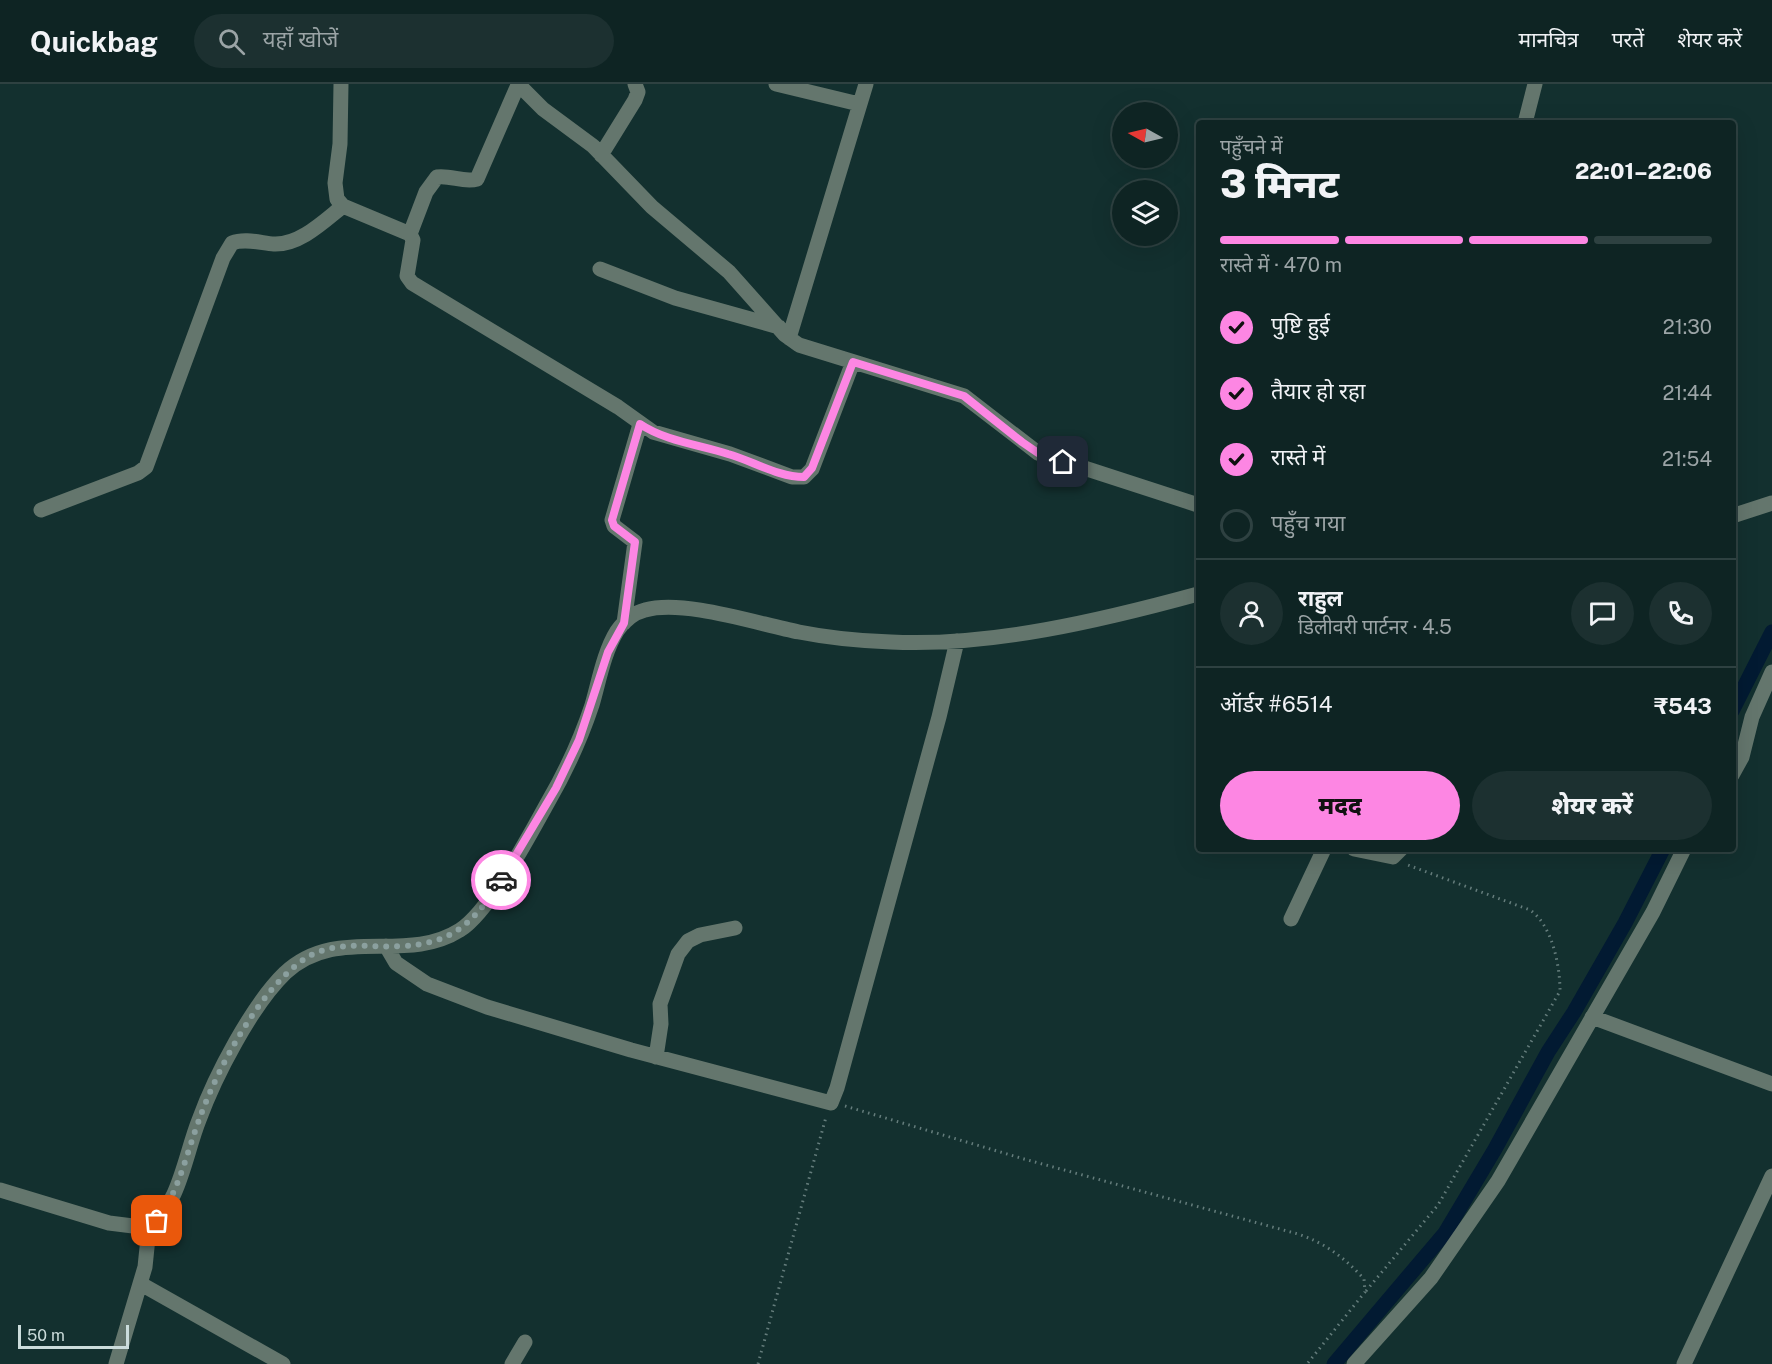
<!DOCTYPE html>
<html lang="hi">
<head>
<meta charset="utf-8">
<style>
	body { margin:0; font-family:"Public Sans","Noto Sans Devanagari",sans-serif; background:#1c3030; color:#f1f3f6; height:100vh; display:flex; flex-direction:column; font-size:22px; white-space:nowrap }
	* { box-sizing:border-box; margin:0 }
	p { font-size:20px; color:#9ba4a6 }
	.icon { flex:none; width:33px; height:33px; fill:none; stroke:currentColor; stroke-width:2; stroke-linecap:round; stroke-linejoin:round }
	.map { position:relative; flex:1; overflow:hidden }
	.panel { position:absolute; left:1196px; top:36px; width:540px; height:732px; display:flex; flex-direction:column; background:#0e2423; border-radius:6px; box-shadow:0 6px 24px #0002,0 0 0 2px #2e4141 }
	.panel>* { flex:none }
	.needle { width:39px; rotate:278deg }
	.fabs { position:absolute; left:1112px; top:18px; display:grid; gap:12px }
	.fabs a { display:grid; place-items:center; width:66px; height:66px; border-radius:50%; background:#0e2423; box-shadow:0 6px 24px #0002,0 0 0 2px #2e4141; font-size:30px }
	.scale { position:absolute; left:18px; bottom:15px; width:111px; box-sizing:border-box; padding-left:6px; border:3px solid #cbdcdb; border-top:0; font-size:16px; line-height:21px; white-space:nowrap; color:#cbdcdb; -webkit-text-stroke:4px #13302f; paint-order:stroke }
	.pin { position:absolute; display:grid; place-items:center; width:51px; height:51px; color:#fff; margin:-26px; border-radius:12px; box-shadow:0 3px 9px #0006 }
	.courier { position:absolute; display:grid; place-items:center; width:60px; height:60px; margin:-30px; border:4px solid #fd86e3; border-radius:50%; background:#fff; color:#222; box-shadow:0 2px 8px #0007 }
	.head em { font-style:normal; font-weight:800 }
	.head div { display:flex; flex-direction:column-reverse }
	.head { display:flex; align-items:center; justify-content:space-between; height:102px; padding:0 24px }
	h1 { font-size:39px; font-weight:800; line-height:45px }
	.bar { display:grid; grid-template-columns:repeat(4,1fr); gap:9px 6px; align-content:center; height:72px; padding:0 24px }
	.bar i { height:8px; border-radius:4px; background:#2e4141 }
	.bar .selected { background:#fd86e3 }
	.bar p { grid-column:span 4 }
	.line { display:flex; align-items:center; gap:15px; padding:0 24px; border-top:2px solid #2e4141 }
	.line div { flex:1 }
	.round { display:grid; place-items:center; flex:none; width:63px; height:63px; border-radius:32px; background:#1c3030 }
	ol { padding:0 24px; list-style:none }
	li { display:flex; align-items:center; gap:18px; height:66px }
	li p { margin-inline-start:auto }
	li .icon { padding:6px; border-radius:50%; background:#fd86e3; color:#111; stroke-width:4 }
	li:last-child { color:#9ba4a6 }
	li i { width:33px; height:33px; border:3px solid #2e4141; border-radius:50% }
	.primary-button { display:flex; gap:12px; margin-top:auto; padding:12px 24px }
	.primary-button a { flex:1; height:69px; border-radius:36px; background:#fd86e3; color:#111; font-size:24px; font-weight:800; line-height:69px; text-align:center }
	.primary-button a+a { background:#1c3030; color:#f1f3f6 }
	header { display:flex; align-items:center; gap:36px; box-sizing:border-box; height:84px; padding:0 30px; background:#0e2423; border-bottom:2px solid #2e4141 }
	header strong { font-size:28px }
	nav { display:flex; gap:33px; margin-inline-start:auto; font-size:21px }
	.search { width:420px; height:54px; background:#1c3030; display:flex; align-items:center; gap:15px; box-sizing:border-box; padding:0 21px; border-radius:33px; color:#9ba4a6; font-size:22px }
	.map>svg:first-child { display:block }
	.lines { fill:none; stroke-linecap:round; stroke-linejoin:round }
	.canal { stroke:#021a32; stroke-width:15 }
	.path { stroke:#657d7c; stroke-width:3; stroke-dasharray:1.5 4.5; stroke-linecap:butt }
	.minor { stroke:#64766d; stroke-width:15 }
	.done { stroke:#8ba09f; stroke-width:6; stroke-dasharray:0 10.8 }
	.route { stroke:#fd86e3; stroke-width:8 }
</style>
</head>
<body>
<header>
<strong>Quickbag</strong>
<div class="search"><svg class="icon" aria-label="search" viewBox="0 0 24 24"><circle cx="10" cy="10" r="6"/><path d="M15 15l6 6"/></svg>यहाँ खोजें</div>
<nav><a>मानचित्र</a><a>परतें</a><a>शेयर करें</a></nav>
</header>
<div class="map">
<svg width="1772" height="1280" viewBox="0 0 1772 1280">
	<rect width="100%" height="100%" fill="#13302f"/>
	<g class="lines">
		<path class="canal" d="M1732,627L1772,548
			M1334,1280L1445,1149L1495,1065L1548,968L1574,928L1625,839L1663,765"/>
		<path class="path" d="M845,1022L1024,1075L1298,1150C1325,1159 1345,1174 1364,1195L1365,1208L1307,1280
			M1366,1207L1438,1121L1560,907C1560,881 1552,841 1530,826L1405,780
			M758,1280L826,1033"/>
		<path class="minor" d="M341,0L340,60L335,99L337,115L343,122L410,150L413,156L407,192L412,199L618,323L653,348L730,370L792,393H804L812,385L853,278
			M518,0L543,25L593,62L652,123L729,188L785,251L799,261L964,312L1038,369L1198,421
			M776,0L859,20
			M1525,39L1535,0
			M601,71L635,16L638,8L635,0
			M410,150L426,108L437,93C451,91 464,99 477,95L518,1
			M600,185L675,214L779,243
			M789,254L866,0
			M41,426L138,389L146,383L223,174L232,159C245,154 261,159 274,160C300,161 324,137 343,122
			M1732,432L1772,419
			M624,539L635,458L614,442L612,436L640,340
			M1732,691L1742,673L1752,633L1772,588
			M1354,765L1393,773L1401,765
			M1291,835L1324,765
			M386,862L396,879L427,900L487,923L631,966L831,1019L837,1004L939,633L957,557
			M1592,933L1772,1000
			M656,973L661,940L660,920L678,870L688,857L700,851L735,844
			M0,1106L109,1139L149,1144C180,1119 185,1071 199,1036C215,992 252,921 285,889C338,840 405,881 460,846C490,827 530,750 548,718C566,687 581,654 592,621C599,597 604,568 617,547C624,537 633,529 645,526C684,515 758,540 799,548C829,554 860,557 891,558C990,563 1103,536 1198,510
			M141,1200L283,1280
			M116,1280L145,1183L149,1144
			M512,1280L525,1258
			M1354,1280L1431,1194L1498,1097L1653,828L1684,765
			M1684,1280L1772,1092"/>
	</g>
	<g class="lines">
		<path class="done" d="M157,1137C179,1107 186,1071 199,1036C217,985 260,904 306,874C325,862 350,861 372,862C438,865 466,853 501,796"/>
		<path class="route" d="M501,796L556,704L579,656L608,568L624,539L635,458L614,442L612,436L640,340C665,357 700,361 728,370C753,377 778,393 804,393L812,384L853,278L964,312L1022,358L1038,369L1063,378"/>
	</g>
</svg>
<div class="fabs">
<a><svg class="needle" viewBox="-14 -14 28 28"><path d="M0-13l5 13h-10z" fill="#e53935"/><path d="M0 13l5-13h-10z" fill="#9ba4a6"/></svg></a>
<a><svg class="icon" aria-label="layers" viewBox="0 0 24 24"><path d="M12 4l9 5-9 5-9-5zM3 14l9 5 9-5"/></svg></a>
</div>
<div class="scale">50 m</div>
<div class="pin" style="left:157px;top:1137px;background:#ea580c"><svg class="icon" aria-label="bag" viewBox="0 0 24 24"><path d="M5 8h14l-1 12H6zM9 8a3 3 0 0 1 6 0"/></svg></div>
<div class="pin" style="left:1063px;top:378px;background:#1f2937"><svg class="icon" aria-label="home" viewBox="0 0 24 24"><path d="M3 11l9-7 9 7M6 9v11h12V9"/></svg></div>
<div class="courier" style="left:501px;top:796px"><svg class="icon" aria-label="car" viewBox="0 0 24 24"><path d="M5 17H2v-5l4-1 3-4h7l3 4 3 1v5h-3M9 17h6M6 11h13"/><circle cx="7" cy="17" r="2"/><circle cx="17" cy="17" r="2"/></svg></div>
<section class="panel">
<div class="head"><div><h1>3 मिनट</h1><p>पहुँचने में</p></div><em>22:01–22:06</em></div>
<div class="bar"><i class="selected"></i><i class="selected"></i><i class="selected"></i><i></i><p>रास्ते में · 470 m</p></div>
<ol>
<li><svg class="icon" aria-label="check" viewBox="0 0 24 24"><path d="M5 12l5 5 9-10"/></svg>पुष्टि हुई<p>21:30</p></li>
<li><svg class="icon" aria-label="check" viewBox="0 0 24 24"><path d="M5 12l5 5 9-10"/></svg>तैयार हो रहा<p>21:44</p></li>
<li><svg class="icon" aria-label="check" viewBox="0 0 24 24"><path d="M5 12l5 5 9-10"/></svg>रास्ते में<p>21:54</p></li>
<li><i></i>पहुँच गया</li>
</ol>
<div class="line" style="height:108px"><a class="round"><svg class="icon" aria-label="person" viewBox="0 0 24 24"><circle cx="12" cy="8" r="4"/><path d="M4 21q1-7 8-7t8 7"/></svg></a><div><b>राहुल</b><p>डिलीवरी पार्टनर · 4.5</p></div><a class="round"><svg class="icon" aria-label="chat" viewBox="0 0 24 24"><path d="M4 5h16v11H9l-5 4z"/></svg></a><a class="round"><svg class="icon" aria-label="phone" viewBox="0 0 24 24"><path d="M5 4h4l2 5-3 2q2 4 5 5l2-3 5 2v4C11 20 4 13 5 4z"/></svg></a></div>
<div class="line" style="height:78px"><div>ऑर्डर #6514</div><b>₹543</b></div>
<div class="primary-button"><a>मदद</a><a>शेयर करें</a></div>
</section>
</div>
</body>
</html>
